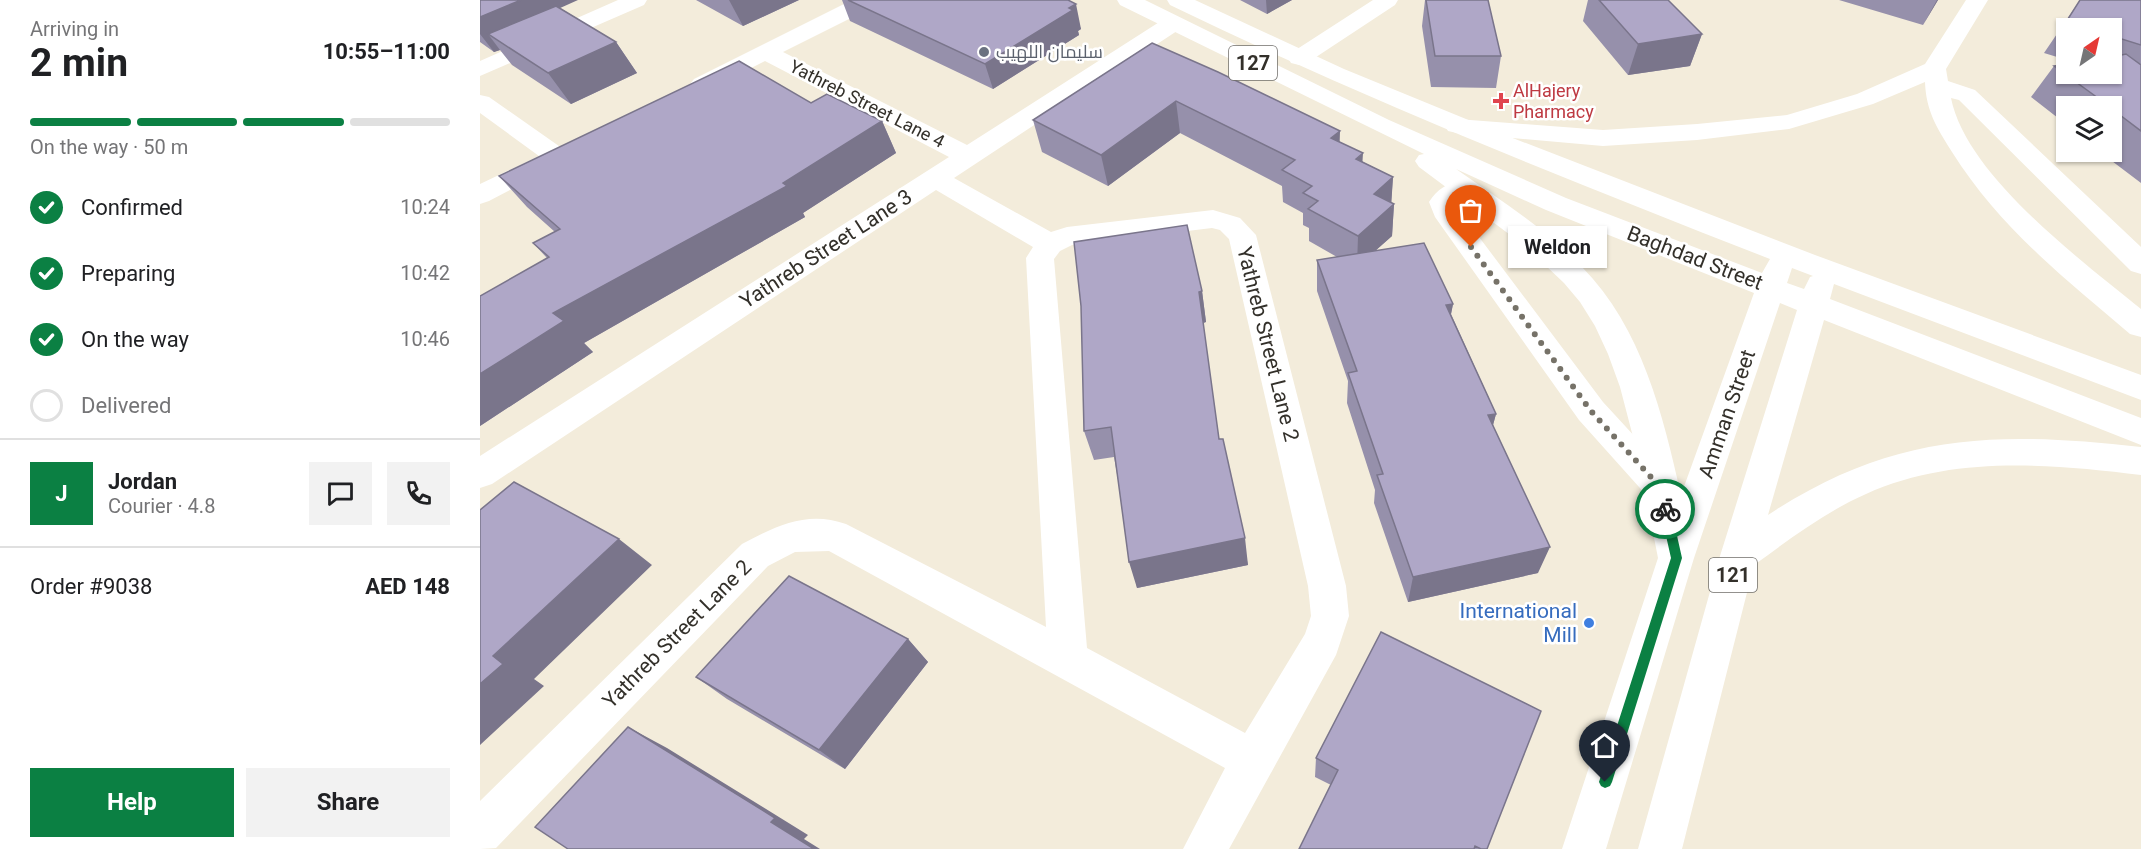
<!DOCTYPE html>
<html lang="en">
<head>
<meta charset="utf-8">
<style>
	body { margin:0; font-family:Roboto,Cairo,sans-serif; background:#f2f2f2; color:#202124; height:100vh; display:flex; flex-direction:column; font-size:22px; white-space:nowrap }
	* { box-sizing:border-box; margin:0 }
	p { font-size:20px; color:#757577 }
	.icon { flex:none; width:33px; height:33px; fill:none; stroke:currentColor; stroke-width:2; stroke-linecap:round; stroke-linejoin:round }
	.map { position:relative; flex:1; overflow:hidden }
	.drawer { display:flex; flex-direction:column; background:#fff; width:480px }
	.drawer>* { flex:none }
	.needle { width:39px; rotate:34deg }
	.controls { position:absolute; left:1576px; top:18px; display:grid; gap:12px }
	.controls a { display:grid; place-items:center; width:66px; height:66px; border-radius:0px; background:#fff; box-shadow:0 2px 4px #0004; font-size:30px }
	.pin { position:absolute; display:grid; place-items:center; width:51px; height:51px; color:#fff; margin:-62px -26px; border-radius:50% 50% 50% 0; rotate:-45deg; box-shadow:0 0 6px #0007 }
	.pin .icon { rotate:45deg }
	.courier { position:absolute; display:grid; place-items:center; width:60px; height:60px; margin:-30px; border:4px solid #0b8043; border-radius:50%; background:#fff; color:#222; box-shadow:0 2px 8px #0007 }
	.bubble { position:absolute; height:42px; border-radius:0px; background:#fff; box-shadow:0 2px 4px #0004; font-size:20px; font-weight:700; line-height:42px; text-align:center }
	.head em { font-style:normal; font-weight:700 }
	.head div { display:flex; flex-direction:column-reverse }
	.head { display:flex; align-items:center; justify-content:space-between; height:102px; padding:0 30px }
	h1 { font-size:39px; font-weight:700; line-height:45px }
	.bar { display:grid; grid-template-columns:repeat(4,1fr); gap:9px 6px; align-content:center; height:72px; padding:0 30px }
	.bar i { height:8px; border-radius:4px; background:#e0e0e0 }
	.bar .selected { background:#0b8043 }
	.bar p { grid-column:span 4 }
	.line { display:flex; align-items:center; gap:15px; padding:0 30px; border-top:2px solid #e0e0e0 }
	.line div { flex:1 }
	.round { display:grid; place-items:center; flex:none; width:63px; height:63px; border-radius:0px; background:#f2f2f2 }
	ol { padding:0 30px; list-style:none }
	li { display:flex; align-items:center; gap:18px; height:66px }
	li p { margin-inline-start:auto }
	li .icon { padding:6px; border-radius:50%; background:#0b8043; color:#fff; stroke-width:4 }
	li:last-child { color:#757577 }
	li i { width:33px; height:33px; border:3px solid #e0e0e0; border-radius:50% }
	.button { display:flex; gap:12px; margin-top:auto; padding:12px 30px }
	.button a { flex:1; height:69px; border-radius:0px; background:#0b8043; color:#fff; font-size:24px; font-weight:700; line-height:69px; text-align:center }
	.button a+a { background:#f2f2f2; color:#202124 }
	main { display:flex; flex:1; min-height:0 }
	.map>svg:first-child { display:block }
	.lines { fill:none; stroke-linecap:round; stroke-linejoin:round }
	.minor { fill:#fff; fill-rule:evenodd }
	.major { fill:#fff; fill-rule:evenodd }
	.wall { fill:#9690ab }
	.shaded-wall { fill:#7a758b }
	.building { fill:#afa7c7; stroke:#7a758b; stroke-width:1.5 }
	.route { fill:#0b8043 }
	.done { stroke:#767268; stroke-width:6; stroke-dasharray:0 10.8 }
	.worship-dot { fill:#6b7280; stroke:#fff; stroke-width:2 }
	.health-dot { fill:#e0444e; stroke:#fff; stroke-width:2 }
	.shop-dot { fill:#3f7fe0; stroke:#fff; stroke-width:2 }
	.labels { text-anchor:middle; stroke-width:5; stroke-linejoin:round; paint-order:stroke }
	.far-worship-label { font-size:18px; fill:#5b616d; stroke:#fff; text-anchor:start }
	.far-health-label { font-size:18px; fill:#be3a42; stroke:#fff; text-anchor:start }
	.far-street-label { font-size:18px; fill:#33302a; stroke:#fff }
	.shield { fill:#fff; stroke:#706e6a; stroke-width:1.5 }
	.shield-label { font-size:20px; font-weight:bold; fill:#33302a }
	.street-label { font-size:21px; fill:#33302a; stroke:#fff }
	.shop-label { font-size:21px; fill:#366cbe; stroke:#fff; text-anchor:end }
</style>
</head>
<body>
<main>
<section class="drawer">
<div class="head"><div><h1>2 min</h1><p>Arriving in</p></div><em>10:55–11:00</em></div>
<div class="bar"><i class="selected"></i><i class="selected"></i><i class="selected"></i><i></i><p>On the way · 50 m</p></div>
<ol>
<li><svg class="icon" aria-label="check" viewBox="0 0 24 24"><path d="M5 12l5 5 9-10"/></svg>Confirmed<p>10:24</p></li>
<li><svg class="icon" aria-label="check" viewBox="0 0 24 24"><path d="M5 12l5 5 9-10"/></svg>Preparing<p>10:42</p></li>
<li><svg class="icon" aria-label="check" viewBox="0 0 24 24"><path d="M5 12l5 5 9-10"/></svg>On the way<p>10:46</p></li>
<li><i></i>Delivered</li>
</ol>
<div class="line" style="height:108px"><b class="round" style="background:#0b8043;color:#fff">J</b><div><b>Jordan</b><p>Courier · 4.8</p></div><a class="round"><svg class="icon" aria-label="chat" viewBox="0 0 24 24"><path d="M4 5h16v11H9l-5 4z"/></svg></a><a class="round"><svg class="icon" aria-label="phone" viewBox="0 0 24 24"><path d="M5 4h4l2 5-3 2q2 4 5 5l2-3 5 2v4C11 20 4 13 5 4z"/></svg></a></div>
<div class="line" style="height:78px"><div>Order #9038</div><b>AED 148</b></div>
<div class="button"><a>Help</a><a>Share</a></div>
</section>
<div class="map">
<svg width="1661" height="849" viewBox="0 0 1661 849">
	<rect width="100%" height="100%" fill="#f3ecdb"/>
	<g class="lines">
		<path class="minor" d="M138,0H167L164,5L0,76V61Z
			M372,0H400L397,5L303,52L487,145L684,19L692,17L700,19L703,24L700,29L474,178L571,232L587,227L733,210L760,218L776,235L866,586L869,616L856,655L749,849H703L745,768L349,551L315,552L288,566L16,848L0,849V801L262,544C296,526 327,510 366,524L566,627L546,258L553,247L456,190L12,484L0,488V456L469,157L285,61L230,89L222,91L214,89L210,84L214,79ZM732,228L740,230L749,239L828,586L831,616L825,634L765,733L607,648L574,259L580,251L592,245Z
			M893,0H918L915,5L827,63L819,65L811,63L808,58L811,53Z
			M1486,0H1508L1466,69L1468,81L1495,90L1661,247V274L1651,271L1479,100L1471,98C1486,175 1602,261 1661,309V337L1650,334C1583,277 1520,228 1472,152C1457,128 1446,111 1445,82L1393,104L1309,129L1217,140L1123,146L977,133L968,131L965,126L968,121L977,119L1123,130L1217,124L1307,115L1377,94L1445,64Z
			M0,95L9,97L86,151L90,157L86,163L77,165L9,201L0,204V184L59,156L0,113Z
			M983,179L992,181L996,187L992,193L976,203L978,209L1123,402L1192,477L1197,487L1192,497L1180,502L1168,497L1099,420L955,217L949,202C957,189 968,183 983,179Z"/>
		<path class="major" d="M637,0H665L909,120L1086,198L1282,273L1290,259C1088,180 886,100 690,5L687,0H715L864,69L1025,135L1335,255L1661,375V400L1354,284L1350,299L1661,418V445L1344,320L1288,515C1414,432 1516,431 1661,447V475C1570,464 1472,455 1386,494C1345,512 1310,539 1274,565L1202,849H1158L1240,556L1317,310L1300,303L1214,558L1126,849H1082L1178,558L1158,456L1140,387L1128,354L1115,326L1100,302L1084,283L1045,246L939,167L935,161L939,155L944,154L640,5ZM976,169L1066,210L1274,293L1201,495C1183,415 1162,328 1102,267C1065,228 1020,200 976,169ZM1312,268L1333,276L1330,277L1324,289L1307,283Z"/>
	</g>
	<path class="wall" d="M0,0L80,8L136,42L157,73L91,104L32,65L20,50L14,52L0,42Z
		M216,0H319L263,26Z
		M362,0H588L601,29L598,31L599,35L513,89L370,21Z
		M760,0H812L787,14Z
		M945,0H1008L1021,56L1016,88L951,87L942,26Z
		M1108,0H1188L1222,34L1210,66L1148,75L1103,21Z
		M1359,0H1458L1443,25Z
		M1600,0H1661V183L1620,152H1632V106H1587V125L1551,97L1574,66L1632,74V28H1587V60L1564,53Z
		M672,43L860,142L883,162L913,177L911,203L914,204L912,236L895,251L973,304L971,314L1016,414L1013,425L1058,573L928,602L894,503L895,490L867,403L868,381L837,291V260L857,257L829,241V228L823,225V213L803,202L802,186L700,133L628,186L562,152L553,120Z
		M331,103L402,121L416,153L323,213L325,217L104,343L113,352L0,426L67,258L53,243L75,232L47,207L19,176Z
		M722,291L726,322L723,323L739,439L768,565L657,588L634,457L614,460L604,431Z
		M428,639L448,662L365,769L247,699L216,677Z
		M836,758L1007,849H819L851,785L835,777Z"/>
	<path class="shaded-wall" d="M41,0H98L69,13L8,34L20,50L14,52L0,34V17Z
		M249,0H319L263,26Z
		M786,0H812L787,14Z
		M1457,0H1458L1443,25Z
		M596,4L601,29L598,31L599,35L513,89L505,64Z
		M1222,34L1210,66L1148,75L1158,44Z
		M136,42L157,73L91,104L68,73Z
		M696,101L700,133L628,186L621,155Z
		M402,121L416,153L323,213L325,217L104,343L113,352L0,426V374L73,313L303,183Z
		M860,131L859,163L851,138Z
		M883,153L881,185L876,159Z
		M913,177L911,208L914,204L912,236L877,267L878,236L894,194Z
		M722,291L726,322L723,323L719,292Z
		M973,304L967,334L966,305Z
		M1016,414L1008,443V415Z
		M765,538L768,565L657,588L649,562Z
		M139,539L172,565L54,679L64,686L0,745V684L13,656Z
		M1070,547L1058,573L928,602L933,577Z
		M428,639L448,662L365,769L339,750Z
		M148,727L187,748L328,835L324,839L340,849H334L291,822Z"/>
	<path class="building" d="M0,0H41L0,17Z
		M368,0H588L596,4L589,8L593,10L505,64Z
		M946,0H1008L1021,56H955Z
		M1119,0H1188L1222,34L1158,44Z
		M1600,0H1661V45L1632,36V28H1608L1586,22Z
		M76,6L136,42L68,73L8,34Z
		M672,43L738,72L860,131L851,138L883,153L876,159L913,177L894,194L914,204L878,236L828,209L838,201L823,193L832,186L802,170L815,160L696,101L621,155L553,120Z
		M1646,54L1661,65V131L1632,109V106H1629L1574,66L1587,64V74H1632V57Z
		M259,61L331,103L347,94L402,121L303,183L307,186L73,313L84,321L0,374V296L69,257L53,243L80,229L19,176Z
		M707,225L722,291L719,292L739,439H743L765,538L649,562L631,427L604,431L601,306L594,242Z
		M944,243L973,304L966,305L1016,414L1008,415L1070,547L933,577L897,475L903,474L868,373L877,371L837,260Z
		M34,482L139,539L13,656L23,664L0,684V510Z
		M309,576L428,639L339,750L216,677Z
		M901,632L1061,711L1007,849H1001L995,846L994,849H819L858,770L836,758Z
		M148,727L295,818L291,822L334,849H88L55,827Z"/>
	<path class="route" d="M1185,505L1191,509L1202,558L1132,782L1130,786L1125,788L1121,786L1119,782L1191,558L1180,509Z"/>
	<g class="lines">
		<path class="done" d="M991,247L1111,411L1180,487L1185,509"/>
	</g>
	<circle class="worship-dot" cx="504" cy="52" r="6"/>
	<path class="health-dot" d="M1018 92h6v6h6v6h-6v6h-6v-6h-6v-6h6z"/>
	<circle class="shop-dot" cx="1109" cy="623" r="6"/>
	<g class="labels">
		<g class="far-worship-label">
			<text x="516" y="58">سليمان اللهيب</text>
		</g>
		<g class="far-health-label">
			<text x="1033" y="97">AlHajery<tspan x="1033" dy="21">Pharmacy</tspan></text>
		</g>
		<g class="far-street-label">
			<text transform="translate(387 104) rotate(27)" y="6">Yathreb Street Lane 4</text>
		</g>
		<g class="shield">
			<rect x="749" y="46" width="48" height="34" rx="4.5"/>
			<rect x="1229" y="558" width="48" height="34" rx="4.5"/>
		</g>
		<g class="shield-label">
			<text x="773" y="70">127</text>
			<text x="1253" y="582">121</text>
		</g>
		<g class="street-label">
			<text transform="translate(346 249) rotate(-33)" y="7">Yathreb Street Lane 3</text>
			<text transform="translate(1215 258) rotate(21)" y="7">Baghdad Street</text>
			<text transform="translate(788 344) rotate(76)" y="7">Yathreb Street Lane 2</text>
			<text transform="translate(1247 414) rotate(-71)" y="7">Amman Street</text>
			<text transform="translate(197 634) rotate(-45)" y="7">Yathreb Street Lane 2</text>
		</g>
		<g class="shop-label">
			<text x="1097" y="618">International<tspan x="1097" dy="24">Mill</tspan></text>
		</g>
	</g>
</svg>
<div class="controls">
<a><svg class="needle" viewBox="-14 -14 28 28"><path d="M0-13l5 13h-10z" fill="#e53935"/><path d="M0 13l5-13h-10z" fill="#757577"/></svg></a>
<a><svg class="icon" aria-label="layers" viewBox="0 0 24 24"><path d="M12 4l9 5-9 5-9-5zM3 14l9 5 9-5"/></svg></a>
</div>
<div class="pin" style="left:991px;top:247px;background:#ea580c"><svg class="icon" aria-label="bag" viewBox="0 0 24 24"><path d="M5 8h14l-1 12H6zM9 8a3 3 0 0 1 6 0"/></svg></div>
<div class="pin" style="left:1125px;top:782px;background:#1f2937"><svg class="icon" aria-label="home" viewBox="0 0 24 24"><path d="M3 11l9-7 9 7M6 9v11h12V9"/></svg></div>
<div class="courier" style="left:1185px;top:509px"><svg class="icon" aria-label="bike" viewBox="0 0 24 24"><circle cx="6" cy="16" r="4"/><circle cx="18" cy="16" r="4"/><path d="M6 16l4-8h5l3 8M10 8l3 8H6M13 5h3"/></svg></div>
<div class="bubble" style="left:1028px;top:226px;width:99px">Weldon</div>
</div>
</main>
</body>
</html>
